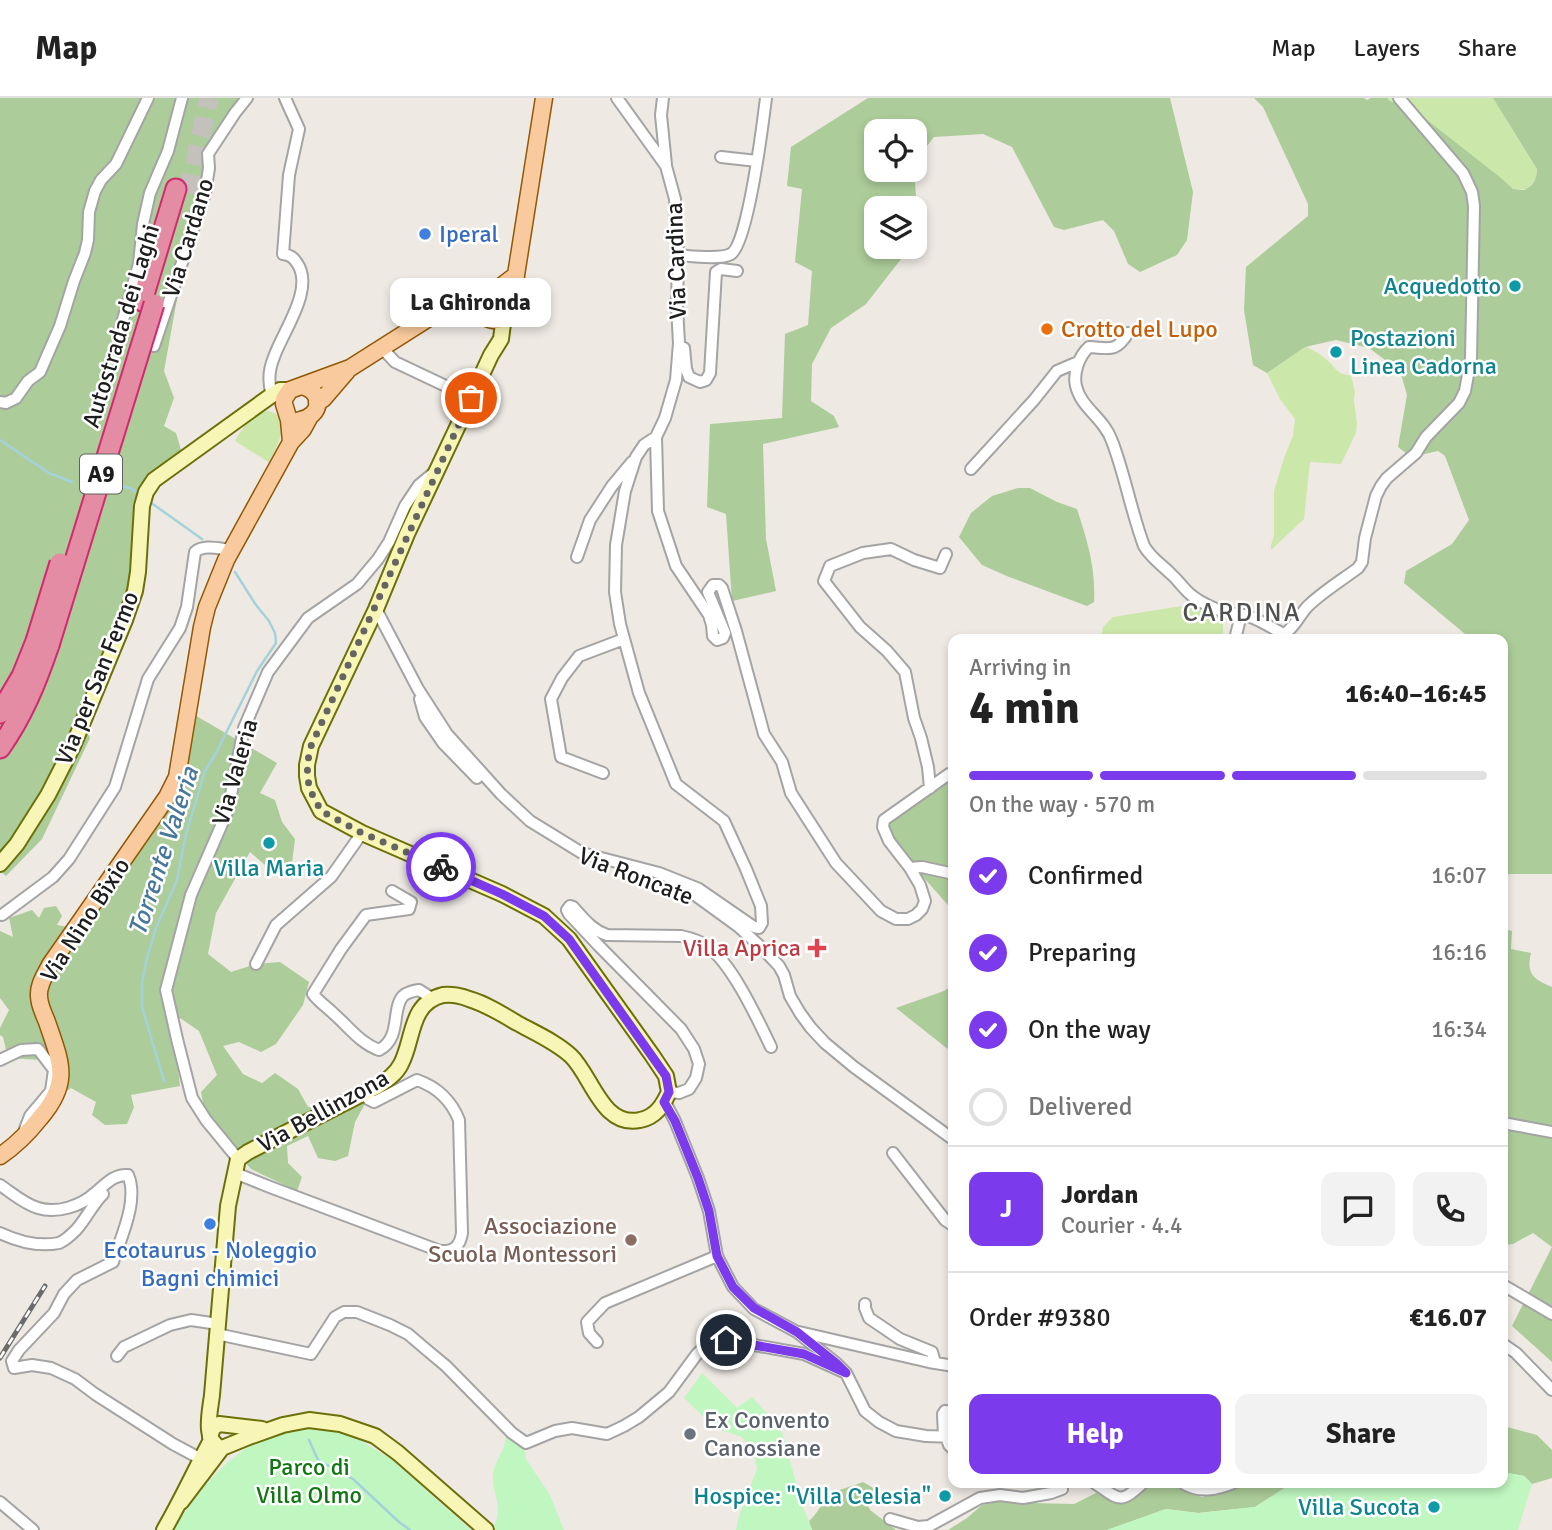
<!DOCTYPE html>
<html lang="en">
<head>
<meta charset="utf-8">
<style>
	body { margin:0; font-family:Signika,sans-serif; background:#f2f2f2; color:#222; height:100vh; display:flex; flex-direction:column; font-size:26px; white-space:nowrap }
	* { box-sizing:border-box; margin:0 }
	p { font-size:23px; color:#767676 }
	.icon { flex:none; width:38px; height:38px; fill:none; stroke:currentColor; stroke-width:2; stroke-linecap:round; stroke-linejoin:round }
	.map { position:relative; flex:1; overflow:hidden }
	.side { position:absolute; left:948px; top:536px; width:560px; height:854px; display:flex; flex-direction:column; background:#fff; border-radius:14px; box-shadow:0 4px 10px #0003 }
	.side>* { flex:none }
	.fabs { position:absolute; left:864px; top:21px; display:grid; gap:14px }
	.fabs a { display:grid; place-items:center; width:63px; height:63px; border-radius:14px; background:#fff; box-shadow:0 4px 10px #0003; font-size:35px }
	.pin { position:absolute; display:grid; place-items:center; width:60px; height:60px; color:#fff; margin:-30px; border:4px solid #fff; border-radius:50%; box-shadow:0 2px 7px #0007 }
	.courier { position:absolute; display:grid; place-items:center; width:70px; height:70px; margin:-35px; border:5px solid #7c3aed; border-radius:50%; background:#fff; color:#222; box-shadow:0 2px 9px #0007 }
	.bubble { position:absolute; height:49px; border-radius:14px; background:#fff; box-shadow:0 4px 10px #0003; font-size:23px; font-weight:800; line-height:49px; text-align:center }
	.headline em { font-style:normal; font-weight:800 }
	.headline div { display:flex; flex-direction:column-reverse }
	.headline { display:flex; align-items:center; justify-content:space-between; height:119px; padding:0 21px }
	h1 { font-size:46px; font-weight:800; line-height:52px }
	.bar { display:grid; grid-template-columns:repeat(4,1fr); gap:10px 7px; align-content:center; height:84px; padding:0 21px }
	.bar i { height:9px; border-radius:5px; background:#e0e0e0 }
	.bar .active { background:#7c3aed }
	.bar p { grid-column:span 4 }
	.line { display:flex; align-items:center; gap:18px; padding:0 21px; border-top:2px solid #e0e0e0 }
	.line div { flex:1 }
	.round { display:grid; place-items:center; flex:none; width:74px; height:74px; border-radius:14px; background:#f2f2f2 }
	ol { padding:0 21px; list-style:none }
	li { display:flex; align-items:center; gap:21px; height:77px }
	li p { margin-inline-start:auto }
	li .icon { padding:7px; border-radius:50%; background:#7c3aed; color:#fff; stroke-width:4 }
	li:last-child { color:#767676 }
	li i { width:38px; height:38px; border:4px solid #e0e0e0; border-radius:50% }
	.button { display:flex; gap:14px; margin-top:auto; padding:14px 21px }
	.button a { flex:1; height:80px; border-radius:14px; background:#7c3aed; color:#fff; font-size:28px; font-weight:800; line-height:80px; text-align:center }
	.button a+a { background:#f2f2f2; color:#222 }
	header { display:flex; align-items:center; gap:42px; box-sizing:border-box; height:98px; padding:0 35px; background:#fff; border-bottom:2px solid #e0e0e0 }
	header strong { font-size:33px }
	nav { display:flex; gap:38px; margin-inline-start:auto; font-size:24px }
	.map>svg:first-child { display:block }
	.grass { fill:#cce7aa }
	.forest { fill:#accc99 }
	.park { fill:#c0f7c1 }
	.lines { fill:none; stroke-linecap:round; stroke-linejoin:round }
	.stream { stroke:#a4d2da; stroke-width:2.5 }
	.street-tunnel { stroke:#c4c0bb; stroke-width:10; stroke-dasharray:10 5; stroke-linecap:butt }
	.highway-tunnel { stroke:#c4c0bb; stroke-width:19; stroke-dasharray:19 10; stroke-linecap:butt }
	.street-casing { stroke:#a4a4a4; stroke-width:14 }
	.secondary-casing { stroke:#6c7008; stroke-width:18 }
	.primary-casing { stroke:#915805; stroke-width:19 }
	.highway-casing { stroke:#d32970; stroke-width:23 }
	.street { stroke:#fff; stroke-width:10 }
	.secondary { stroke:#f7f6b7; stroke-width:14 }
	.primary { stroke:#f9ca9d; stroke-width:16 }
	.highway { stroke:#e38ca3; stroke-width:19 }
	.rail-casing { stroke:#6b6b6b; stroke-width:5 }
	.rail { stroke:#fff; stroke-width:2.5; stroke-dasharray:8; stroke-linecap:butt }
	.highway-bridge-casing { stroke:#d32970; stroke-width:23; stroke-linecap:butt }
	.highway-bridge { stroke:#e38ca3; stroke-width:19 }
	.done { stroke:#666462; stroke-width:7; stroke-dasharray:0 12.6 }
	.route { stroke:#7c3aed; stroke-width:9 }
	.shop-dot { fill:#3f7fe0; stroke:#fff; stroke-width:2.5 }
	.culture-dot { fill:#0f9aa8; stroke:#fff; stroke-width:2.5 }
	.food-dot { fill:#e8710a; stroke:#fff; stroke-width:2.5 }
	.health-dot { fill:#e0444e; stroke:#fff; stroke-width:2.5 }
	.education-dot { fill:#8d6e63; stroke:#fff; stroke-width:2.5 }
	.worship-dot { fill:#6b7280; stroke:#fff; stroke-width:2.5 }
	.labels { text-anchor:middle; stroke-width:5; stroke-linejoin:round; paint-order:stroke }
	.shield { fill:#fff; stroke:#616161; stroke-width:2 }
	.shield-label { font-size:23px; font-weight:bold; fill:#1d1d1d }
	.shop-label { font-size:24px; fill:#366cbe; stroke:#fff; text-anchor:start }
	.street-label { font-size:24px; fill:#1d1d1d; stroke:#fff }
	.culture-label { font-size:24px; fill:#0d838f; stroke:#fff; text-anchor:end }
	.food-label { font-size:24px; fill:#c56008; stroke:#fff; text-anchor:start }
	.health-label { font-size:24px; fill:#be3a42; stroke:#fff; text-anchor:end }
	.education-label { font-size:24px; fill:#785e54; stroke:#fff; text-anchor:end }
	.worship-label { font-size:24px; fill:#5b616d; stroke:#fff; text-anchor:start }
	.park-label { font-size:24px; fill:#0f770f; stroke:#fff }
	.neighbourhood-label { font-size:26px; letter-spacing:2px; fill:#505050; stroke:#fff }
	.water-label { font-size:26px; font-style:italic; fill:#47779a; stroke:#fff }
</style>
</head>
<body>
<header>
<strong>Map</strong>
<nav><a>Map</a><a>Layers</a><a>Share</a></nav>
</header>
<div class="map">
<svg width="1552" height="1432" viewBox="0 0 1552 1432">
	<rect width="100%" height="100%" fill="#eee9e3"/>
	<path class="grass" d="M1387,0H1493L1537,71C1537,81 1534,85 1527,91H1513L1399,6L1390,3Z
		M1305,249H1307C1314,253 1322,257 1327,262C1336,270 1337,277 1351,277L1355,294L1354,302L1357,326L1356,335L1341,366L1310,364L1304,421L1271,452V447L1274,438V393L1284,360L1293,338L1295,321L1280,301L1267,275Z
		M267,313C295,317 276,349 270,365L235,343C245,327 248,319 267,313Z
		M1194,506L1223,521V541H1101L1103,529L1113,519Z"/>
	<path class="forest" d="M0,0H239L214,43L196,96L164,273L174,300L164,328L176,335L183,359L164,369L139,390L133,407L135,444L131,498L81,621L90,640L42,741L6,778L0,773Z
		M868,0H1170L1193,94L1187,142L1177,157L1140,174L1128,166L1114,133L1103,122L1064,132L1054,129L1012,49L983,36L934,39L915,63V33H877V72H914L918,124L915,131V110H877V149H909L908,152L866,206L831,230L812,266L811,303L834,318L839,329L763,346L766,441L776,493L732,503L726,416L707,409L710,326L782,320L785,236L808,227L812,173L795,164L802,91L787,88L791,49Z
		M1254,0H1364L1367,2L1371,0H1387L1390,3L1413,11L1501,80L1513,91L1524,92C1534,88 1537,80 1537,71L1493,0H1552V776H1509L1503,778V541H1471L1404,485L1406,473L1452,446L1469,422L1445,358L1438,353L1411,359L1398,349L1407,297L1400,273L1369,250L1336,242L1305,249L1267,275L1253,267L1244,212L1246,169L1308,118V106L1263,9Z
		M1018,390H1030L1057,404L1077,411C1087,442 1096,470 1094,504L1087,508L1009,479L982,467L959,439L971,415L992,398Z
		M186,612L277,665L260,695L275,702L282,724L295,741L292,765L271,772L250,754L216,815L208,856L231,874L256,866L280,864L309,884L303,907L276,946L261,954L239,944L223,948L243,976L262,985L275,975L298,991L308,1009L366,1004L355,1024L348,1058L335,1063L318,1060L308,1038L287,1048L288,1065L302,1079L297,1093L251,1071L235,1052L206,1022L201,994L217,977L199,933L180,920L173,928L180,988L131,997L134,1009L127,1026L105,1027L92,1017L96,1004L71,990L64,995L42,962L8,960L3,939L0,937V930L9,912L0,900V833L13,839L9,820L32,812L39,820L44,810L56,808L62,818L57,827L68,829L151,713L173,673Z
		M954,681V814L888,739L890,721Z
		M1503,831L1512,833L1511,851L1531,855C1526,876 1533,881 1552,889V1264L1512,1228L1552,1149L1533,1135L1513,1146L1503,1147Z
		M954,886V956L896,910L944,893Z
		M1503,1328L1537,1337L1552,1352V1380L1532,1386L1524,1378L1503,1374Z
		M863,1384L875,1391L876,1394L869,1397L866,1402L870,1412L896,1432H812L809,1423C818,1416 822,1403 830,1397C839,1391 853,1388 863,1384Z
		M1154,1384H1171L1185,1393L1202,1399L1239,1388L1243,1384H1294L1255,1409L1198,1415L1166,1411L1107,1432H948L967,1420L982,1407L996,1404L1015,1402L1031,1405L1074,1406L1096,1395C1122,1411 1133,1404 1154,1384Z"/>
	<path class="park" d="M702,1275L737,1310L752,1299L773,1322L778,1320L803,1409L812,1432H736L739,1418L757,1371L754,1355L742,1339L721,1332L710,1325L684,1300Z
		M296,1331H325L360,1342L392,1362L471,1432H172C193,1404 212,1374 241,1354C257,1342 278,1337 296,1331Z
		M507,1334L524,1348L526,1361L550,1397L564,1432H491C506,1412 492,1398 493,1377C494,1366 499,1361 503,1351C505,1346 506,1340 507,1334Z
		M1503,1374L1524,1378L1532,1386L1518,1432H1107L1166,1411L1198,1415L1255,1409L1294,1384H1503Z"/>
	<g class="lines">
		<path class="stream" d="M0,342L49,375L72,384
			M112,385L132,391L141,398
			M150,404L202,441
			M164,983L142,909V885L146,864L156,830L177,782L186,736L205,673L216,655L257,573L276,545L275,535L269,523L256,507L235,474
			M309,1342L318,1362L353,1381L399,1424L410,1432"/>
		<path class="street-tunnel" d="M118,239L144,246"/>
		<path class="highway-tunnel" d="M188,95L209,0"/>
		<g class="street-casing">
			<path id="street" d="M617,0L666,68L675,101L678,157L677,209L679,245L676,282L665,320L656,339L658,413L676,468L709,517L712,527L713,538L717,542L723,540L725,535L708,494L713,487H719L722,490L736,533L764,636L782,664L791,695L836,765L881,813L896,821H908L916,817L922,811L925,803L920,787L910,770L889,743L883,729L884,722L949,676L954,677
				M663,0L661,17L666,67
				M721,59L757,63
				M678,157C691,158 720,162 731,156C748,146 763,24 766,0
				M1128,235C1116,255 1109,250 1089,249C1079,258 1073,275 1076,288C1081,310 1104,320 1112,343C1125,377 1131,413 1144,448C1151,460 1161,466 1171,476C1178,482 1183,490 1190,496C1200,505 1224,516 1237,516L1239,525L1235,541
				M118,239L139,166L143,126L150,95L168,53L182,0
				M154,248L205,96L209,70L208,56L235,15L247,0
				M382,250L395,264L471,300
				M684,250L686,271L689,279L700,284L706,282L710,275L716,174L721,171L737,173
				M272,297C268,285 269,271 274,259C283,233 315,191 297,165C293,159 290,157 283,156L289,77L299,31L285,0
				M0,304L6,305L16,300L28,283L40,274L60,228L74,183L85,155L88,142L89,114L95,93L101,82L116,66L148,0
				M971,371L1034,302L1057,273L1078,264
				M577,459L590,422L612,388L632,364
				M376,511L418,591L447,636L501,696L530,723L582,755L659,775L699,791L754,829L759,830L762,825L761,808L746,771L724,723L676,686L639,595L620,526L615,494L616,447L625,393L636,359L644,347L656,339
				M1237,516C1254,517 1269,529 1284,536C1295,530 1300,515 1309,507C1324,493 1342,482 1358,470L1362,464L1365,440L1376,398L1381,388L1387,380L1416,355L1426,339L1459,305L1465,293L1471,260L1474,108L1472,94L1463,75L1399,0
				M420,601L425,619L443,645L477,680
				M603,675L561,659L551,601L562,580L579,558L624,541
				M930,690L928,669L921,640L914,620L905,574L887,553L860,529L824,483L830,468L863,455L891,451L914,462L940,470L946,456
				M910,770L922,769L954,776
				M674,789L695,797L739,829L763,851L779,868L784,877L790,898L800,915L811,930L825,945L854,969L954,1042
				M392,793L411,804L409,811L366,817L341,851L313,896C319,904 327,909 334,916C349,929 360,945 379,952C402,940 391,911 403,898C407,894 413,893 419,892L433,901
				M2,817L53,779L69,761L115,689L148,581L180,530L187,509L195,454C204,446 220,451 231,452
				M256,866L276,827L331,779L362,735
				M0,962L21,952L38,951L54,972L51,993L30,1018L25,1031
				M669,994L679,995L689,991L696,980L699,966L694,951L681,931L599,848L569,816L567,812L570,808L573,809C584,821 592,832 607,837L681,838C690,840 700,843 707,848C732,865 758,922 771,949
				M665,1004L675,1023L698,1080L709,1113L717,1158L733,1189L754,1211L797,1234L836,1265L846,1275L865,1313L879,1324L896,1333L926,1338L954,1339
				M1503,1025L1552,1034
				M893,1055L945,1122L954,1128
				M238,1061L206,1022L192,1000L177,941L166,892L191,797L228,712L244,630L268,574L308,520L357,486L378,461L389,444L405,408L419,387L436,373
				M235,1075L270,1089L440,1153C454,1154 460,1148 462,1135L459,1022C451,1002 437,989 417,982L374,1004L368,1001L366,994
				M0,1087C12,1095 24,1106 38,1110C57,1116 81,1108 95,1095C106,1086 114,1076 128,1077C139,1102 121,1139 113,1164L77,1182L64,1196L54,1215L19,1252L12,1263L14,1270L32,1267L51,1270L75,1281L95,1296L173,1346L201,1361
				M0,1135C17,1143 39,1149 59,1145C64,1143 72,1136 76,1132C86,1121 92,1107 103,1096
				M1503,1187L1552,1216
				M865,1206V1210L869,1220L900,1241L932,1254L934,1261L929,1264
				M799,1234L929,1264L954,1268
				M217,1236L311,1256L335,1219L344,1214H357L390,1227L408,1236L428,1253L446,1268L512,1335L526,1345L555,1333L572,1330L607,1336L624,1328L639,1319L669,1294L697,1256L706,1247L721,1241L804,1256L846,1275
				M597,1244L589,1235L587,1224L605,1205L717,1158
				M1503,1246L1516,1255L1552,1292
				M117,1258L124,1249L170,1227L191,1222L218,1226
				M944,1338L943,1316L945,1313L954,1314
				M946,1338L949,1347L954,1352
				M1093,1384C1119,1401 1119,1408 1144,1384
				M1181,1384C1199,1396 1217,1392 1236,1384
				M0,1404L33,1432
				M890,1421L918,1429L929,1428L980,1400L1000,1397L1023,1400L1051,1395L1062,1391L1060,1384"/>
		</g>
		<g class="secondary-casing">
			<path id="secondary" d="M0,766L17,746L48,697L73,648L125,522L135,493L138,474L142,408L146,394L154,382L272,297L280,292H290
				M210,1339L213,1330L219,1326L262,1331
				M222,1350C202,1344 210,1314 212,1297L228,1108L238,1061L248,1054L378,988C387,982 396,976 401,966C414,942 409,905 443,897C451,896 462,898 469,901C486,906 502,916 517,925C535,935 556,944 571,958C592,978 602,1030 640,1022C656,1019 663,1007 669,994L666,978L652,957L569,841L544,818L502,796L362,735L321,713L309,690L307,678V667L311,648L376,511L407,436L471,300L491,257L501,241L504,218
				M181,1404L222,1350L249,1339L283,1327L309,1322L340,1326L375,1338L398,1355L486,1432
				M164,1432C181,1403 195,1372 211,1342"/>
		</g>
		<g class="primary-casing">
			<path id="primary" d="M508,204L515,196L516,177L544,0
				M459,212C466,213 476,212 483,216C489,220 485,221 493,222C509,223 511,207 504,197
				M317,304L323,301L347,273
				M300,322C322,318 324,294 302,288
				M291,344L289,322L284,306V301L290,292L350,270L432,218L457,212L482,200L488,195L495,193L516,177
				M0,1058C15,1048 29,1034 40,1020C71,984 61,965 47,924C44,916 39,907 39,898C38,887 45,877 50,867L167,699L177,679L202,529L207,509L226,462L291,344L303,331L309,320"/>
		</g>
		<g class="highway-casing">
			<path id="highway" d="M142,203L176,91
				M0,615L22,578L36,543
				M0,650C23,617 36,585 49,547"/>
		</g>
		<use href="#street" class="street"/>
		<use href="#secondary" class="secondary"/>
		<use href="#primary" class="primary"/>
		<use href="#highway" class="highway"/>
		<g class="rail-casing">
			<path id="rail" d="M0,1260L45,1188"/>
		</g>
		<use href="#rail" class="rail"/>
		<g class="highway-bridge-casing">
			<path id="highway-bridge" d="M36,543L60,465
				M49,547L154,206"/>
		</g>
		<use href="#highway-bridge" class="highway-bridge"/>
	</g>
	<g class="lines">
		<path class="done" d="M441,769L362,735L321,713L309,690L307,667L311,648L471,300"/>
		<path class="route" d="M441,769L502,796L544,818L569,841L666,978L669,994L664,1004L675,1023L698,1080L709,1113L717,1158L733,1189L754,1210L797,1234L836,1265L846,1275L804,1256L726,1242"/>
	</g>
	<g class="shop-dot">
		<circle cx="425" cy="136" r="7"/>
		<circle cx="210" cy="1126" r="7"/>
	</g>
	<g class="culture-dot">
		<circle cx="1515" cy="188" r="7"/>
		<circle cx="1336" cy="254" r="7"/>
		<circle cx="269" cy="745" r="7"/>
		<circle cx="945" cy="1398" r="7"/>
		<circle cx="1434" cy="1409" r="7"/>
	</g>
	<circle class="food-dot" cx="1047" cy="231" r="7"/>
	<path class="health-dot" d="M813.5 839.5h7v7h7v7h-7v7h-7v-7h-7v-7h7z"/>
	<circle class="education-dot" cx="631" cy="1142" r="7"/>
	<circle class="worship-dot" cx="690" cy="1336" r="7"/>
	<g class="labels">
		<rect class="shield" x="80" y="356.5" width="42" height="39" rx="5"/>
		<g class="shield-label">
			<text x="101" y="384">A9</text>
		</g>
		<g class="shop-label">
			<text x="439" y="144">Iperal</text>
			<text x="210" y="1160" text-anchor="middle">Ecotaurus - Noleggio<tspan x="210" dy="28">Bagni chimici</tspan></text>
		</g>
		<g class="street-label">
			<text transform="translate(188 140) rotate(-73)" y="8">Via Cardano</text>
			<text transform="translate(676 163) rotate(-92)" y="8">Via Cardina</text>
			<text transform="translate(121 228) rotate(-73)" y="8">Autostrada dei Laghi</text>
			<text transform="translate(97 580) rotate(-68)" y="8">Via per San Fermo</text>
			<text transform="translate(235 674) rotate(-74)" y="8">Via Valeria</text>
			<text transform="translate(636 778) rotate(21)" y="8">Via Roncate</text>
			<text transform="translate(85 822) rotate(-57)" y="8">Via Nino Bixio</text>
			<text transform="translate(323 1013) rotate(-29)" y="8">Via Bellinzona</text>
		</g>
		<g class="culture-label">
			<text x="1501" y="196">Acquedotto</text>
			<text x="1350" y="248" text-anchor="start">Postazioni<tspan x="1350" dy="28">Linea Cadorna</tspan></text>
			<text x="269" y="778" text-anchor="middle">Villa Maria</text>
			<text x="931" y="1406">Hospice: "Villa Celesia"</text>
			<text x="1420" y="1417">Villa Sucota</text>
		</g>
		<g class="food-label">
			<text x="1061" y="239">Crotto del Lupo</text>
		</g>
		<g class="health-label">
			<text x="801" y="858">Villa Aprica</text>
		</g>
		<g class="education-label">
			<text x="617" y="1136">Associazione<tspan x="617" dy="28">Scuola Montessori</tspan></text>
		</g>
		<g class="worship-label">
			<text x="704" y="1330">Ex Convento<tspan x="704" dy="28">Canossiane</tspan></text>
		</g>
		<g class="park-label">
			<text x="309" y="1377">Parco di<tspan x="309" dy="28">Villa Olmo</tspan></text>
		</g>
		<g class="neighbourhood-label">
			<text x="1242" y="523">CARDINA</text>
		</g>
		<g class="water-label">
			<text transform="translate(163 753) rotate(-72)" y="9">Torrente Valeria</text>
		</g>
	</g>
</svg>
<div class="fabs">
<a><svg class="icon" aria-label="locate" viewBox="0 0 24 24"><circle cx="12" cy="12" r="6"/><path d="M12 2v4M12 18v4M2 12h4M18 12h4"/></svg></a>
<a><svg class="icon" aria-label="layers" viewBox="0 0 24 24"><path d="M12 4l9 5-9 5-9-5zM3 14l9 5 9-5"/></svg></a>
</div>
<div class="pin" style="left:471px;top:300px;background:#ea580c"><svg class="icon" aria-label="bag" viewBox="0 0 24 24"><path d="M5 8h14l-1 12H6zM9 8a3 3 0 0 1 6 0"/></svg></div>
<div class="pin" style="left:726px;top:1242px;background:#1f2937"><svg class="icon" aria-label="home" viewBox="0 0 24 24"><path d="M3 11l9-7 9 7M6 9v11h12V9"/></svg></div>
<div class="courier" style="left:441px;top:769px"><svg class="icon" aria-label="bike" viewBox="0 0 24 24"><circle cx="6" cy="16" r="4"/><circle cx="18" cy="16" r="4"/><path d="M6 16l4-8h5l3 8M10 8l3 8H6M13 5h3"/></svg></div>
<div class="bubble" style="left:390px;top:180px;width:161px">La Ghironda</div>
<section class="side">
<div class="headline"><div><h1>4 min</h1><p>Arriving in</p></div><em>16:40–16:45</em></div>
<div class="bar"><i class="active"></i><i class="active"></i><i class="active"></i><i></i><p>On the way · 570 m</p></div>
<ol>
<li><svg class="icon" aria-label="check" viewBox="0 0 24 24"><path d="M5 12l5 5 9-10"/></svg>Confirmed<p>16:07</p></li>
<li><svg class="icon" aria-label="check" viewBox="0 0 24 24"><path d="M5 12l5 5 9-10"/></svg>Preparing<p>16:16</p></li>
<li><svg class="icon" aria-label="check" viewBox="0 0 24 24"><path d="M5 12l5 5 9-10"/></svg>On the way<p>16:34</p></li>
<li><i></i>Delivered</li>
</ol>
<div class="line" style="height:126px"><b class="round" style="background:#7c3aed;color:#fff">J</b><div><b>Jordan</b><p>Courier · 4.4</p></div><a class="round"><svg class="icon" aria-label="chat" viewBox="0 0 24 24"><path d="M4 5h16v11H9l-5 4z"/></svg></a><a class="round"><svg class="icon" aria-label="phone" viewBox="0 0 24 24"><path d="M5 4h4l2 5-3 2q2 4 5 5l2-3 5 2v4C11 20 4 13 5 4z"/></svg></a></div>
<div class="line" style="height:91px"><div>Order #9380</div><b>€16.07</b></div>
<div class="button"><a>Help</a><a>Share</a></div>
</section>
</div>
</body>
</html>
